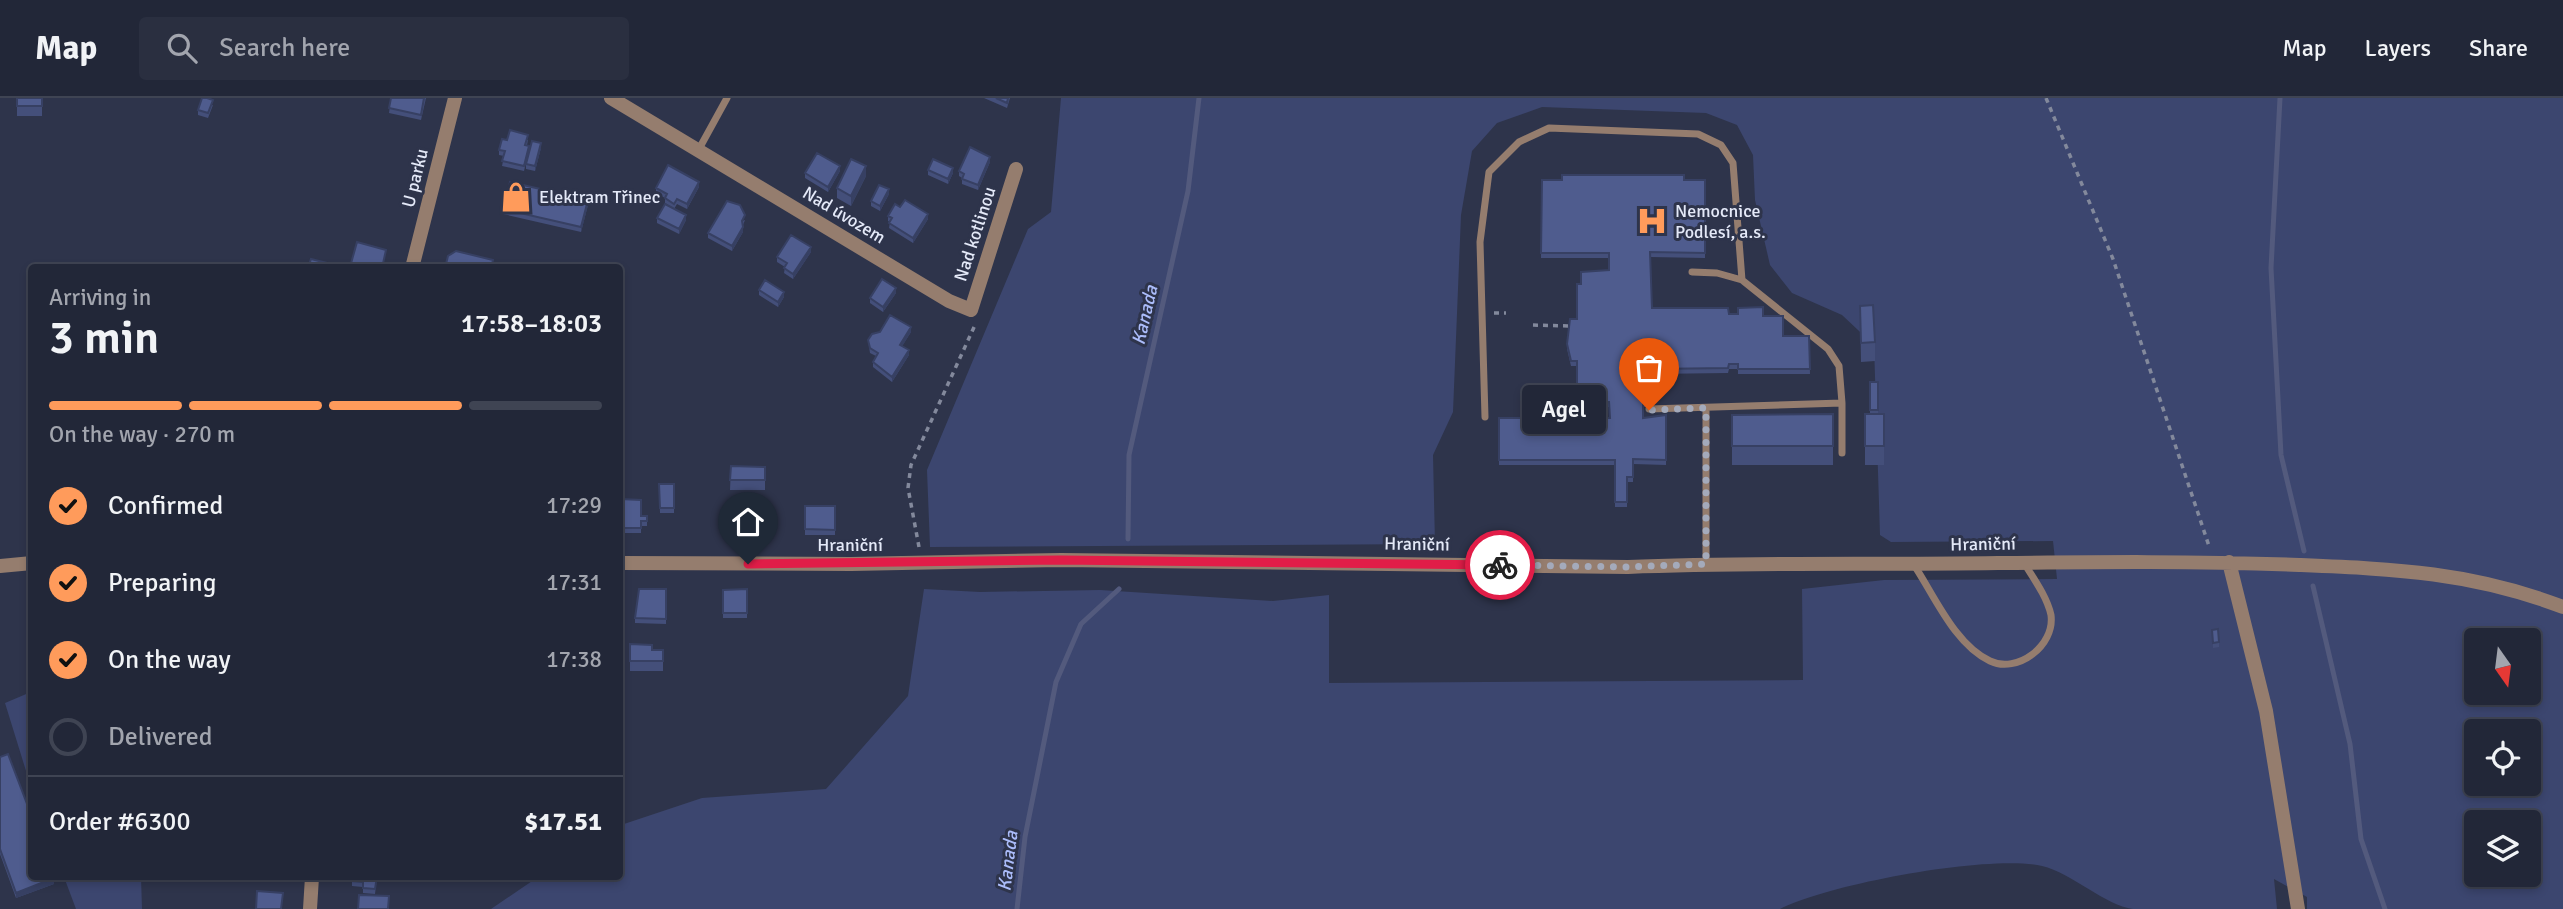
<!DOCTYPE html>
<html lang="en">
<head>
<meta charset="utf-8">
<style>
	body { margin:0; font-family:Signika,sans-serif; background:#2a2f40; color:#f1f3f6; height:100vh; display:flex; flex-direction:column; font-size:26px; white-space:nowrap }
	* { box-sizing:border-box; margin:0 }
	p { font-size:23px; color:#a2a5ae }
	.icon { flex:none; width:38px; height:38px; fill:none; stroke:currentColor; stroke-width:2; stroke-linecap:round; stroke-linejoin:round }
	.map { position:relative; flex:1; overflow:hidden }
	.side { position:absolute; left:28px; top:166px; width:595px; height:616px; display:flex; flex-direction:column; background:#222738; border-radius:7px; box-shadow:0 4px 10px #0003,0 0 0 2px #3f4453 }
	.side>* { flex:none }
	.needle { width:46px; rotate:166deg }
	.fabs { position:absolute; left:2464px; top:530px; display:grid; gap:14px }
	.fabs a { display:grid; place-items:center; width:77px; height:77px; border-radius:7px; background:#222738; box-shadow:0 4px 10px #0003,0 0 0 2px #3f4453; font-size:35px }
	.pin { position:absolute; display:grid; place-items:center; width:60px; height:60px; color:#fff; margin:-72px -30px; border-radius:50% 50% 50% 0; rotate:-45deg; box-shadow:0 0 7px #0007 }
	.pin .icon { rotate:45deg }
	.courier { position:absolute; display:grid; place-items:center; width:70px; height:70px; margin:-35px; border:5px solid #e11d48; border-radius:50%; background:#fff; color:#222; box-shadow:0 2px 9px #0007 }
	.bubble { position:absolute; height:49px; border-radius:7px; background:#222738; box-shadow:0 4px 10px #0003,0 0 0 2px #3f4453; font-size:23px; font-weight:600; line-height:49px; text-align:center }
	.overview em { font-style:normal; font-weight:600 }
	.overview div { display:flex; flex-direction:column-reverse }
	.overview { display:flex; align-items:center; justify-content:space-between; height:119px; padding:0 21px }
	h1 { font-size:46px; font-weight:600; line-height:52px }
	.bar { display:grid; grid-template-columns:repeat(4,1fr); gap:10px 7px; align-content:center; height:84px; padding:0 21px }
	.bar i { height:9px; border-radius:5px; background:#3f4453 }
	.bar .active { background:#ff9b5b }
	.bar p { grid-column:span 4 }
	.line { display:flex; align-items:center; gap:18px; padding:0 21px; border-top:2px solid #3f4453 }
	.line div { flex:1 }
	ol { padding:0 21px; list-style:none }
	li { display:flex; align-items:center; gap:21px; height:77px }
	li p { margin-inline-start:auto }
	li .icon { padding:7px; border-radius:50%; background:#ff9b5b; color:#111; stroke-width:4 }
	li:last-child { color:#a2a5ae }
	li i { width:38px; height:38px; border:4px solid #3f4453; border-radius:50% }
	header { display:flex; align-items:center; gap:42px; box-sizing:border-box; height:98px; padding:0 35px; background:#222738; border-bottom:2px solid #3f4453 }
	header strong { font-size:33px }
	nav { display:flex; gap:38px; margin-inline-start:auto; font-size:24px }
	.search { width:490px; height:63px; background:#2a2f40; display:flex; align-items:center; gap:18px; box-sizing:border-box; padding:0 24px; border-radius:7px; color:#a2a5ae; font-size:26px }
	.map>svg:first-child { display:block }
	.green { fill:#3c466f; fill-rule:evenodd }
	.lines { fill:none; stroke-linecap:round; stroke-linejoin:round }
	.stream { stroke:#535a7d; stroke-width:5 }
	.path { stroke:#83899c; stroke-width:3.5; stroke-dasharray:5 5; stroke-linecap:butt }
	.lane { stroke:#957d6e; stroke-width:7 }
	.street { stroke:#957d6e; stroke-width:14 }
	.wall { fill:#444f7a }
	.shaded-wall { fill:#374063 }
	.building { fill:#4f5c8e; stroke:#374063; stroke-width:2 }
	.done { stroke:#a4aabb; stroke-width:7; stroke-dasharray:0 12.6 }
	.route { stroke:#e11d48; stroke-width:9 }
	.labels { text-anchor:middle; stroke-width:6; stroke-linejoin:round; paint-order:stroke }
	.street-label { font-size:18px; fill:#e4e9f8; stroke:#2e344b }
	.poi-label { font-size:18px; fill:#e4e9f8; stroke:#2e344b; text-anchor:start }
	.water-label { font-size:19px; font-style:italic; fill:#abbcfa; stroke:#2e344b }
</style>
</head>
<body>
<header>
<strong>Map</strong>
<div class="search"><svg class="icon" aria-label="search" viewBox="0 0 24 24"><circle cx="10" cy="10" r="6"/><path d="M15 15l6 6"/></svg>Search here</div>
<nav><a>Map</a><a>Layers</a><a>Share</a></nav>
</header>
<div class="map">
<svg width="2563" height="811" viewBox="0 0 2563 811">
	<rect width="100%" height="100%" fill="#2e344b"/>
	<path class="green" d="M1061,0H2563V811H2307V799L2274,781L2277,811C2230,811 2180,811 2133,811C2106,808 2072,775 2042,768C1989,756 1829,786 1780,811H491L538,779H620V750L624,726L702,700L826,691L908,598L924,491L980,494L1100,492L1273,503L1329,497V585L1803,582L1802,491L1884,482L2057,481L2053,443L1891,444L1880,437L1874,247L1842,217L1792,195L1770,167L1755,102L1753,57L1737,27L1706,15L1542,9L1497,25L1472,53L1461,117L1453,314L1433,357L1435,446L930,449L927,372L1028,131L1051,114ZM2476,542H2529V595H2476ZM2476,634H2529V686H2476ZM2476,724H2529V777H2476Z
		M31,594V689L5,605Z
		M64,779H141L142,811H76Z"/>
	<g class="lines">
		<path class="stream" d="M2280,0L2271,170L2281,357L2304,453
			M1128,441L1129,357L1188,93L1199,0
			M2313,488L2350,646L2361,741L2385,811
			M1017,811L1025,739L1056,584L1081,526L1119,491"/>
		<path class="path" d="M2046,0L2113,161L2209,448
			M1494,215H1506
			M1533,227L1570,228
			M919,449L908,390L911,367L975,227"/>
		<path class="lane" d="M699,51L727,0
			M1692,174L1717,175L1742,182L1828,251L1839,268L1842,305
			M1649,311L1842,305V355
			M1485,319L1480,144L1489,74L1519,44L1549,30L1698,36L1721,47L1733,65L1742,182
			M1706,465V310
			M1914,467C1934,497 1955,547 1990,563C2017,576 2055,548 2051,517C2047,499 2034,481 2024,465"/>
		<path class="street" d="M611,0L949,203L971,212L1016,71
			M412,170L455,0
			M2229,464L2266,613L2298,811
			M620,465L851,466L1061,462L1628,469C1751,464 1874,467 1998,465C2098,464 2198,463 2299,467C2395,471 2472,474 2563,509
			M0,468L32,465
			M310,811L312,779"/>
	</g>
	<path class="wall" d="M17,0H42V18H17Z
		M391,0H426L421,22L389,15Z
		M984,0H1010L1007,10Z
		M213,7L208,20L198,17V12Z
		M507,42H528L527,47L529,53L524,73L502,68L504,58L499,57V52Z
		M541,50L535,73L526,71V66Z
		M990,64L978,92L962,86V80L959,78V73Z
		M928,72L953,75L948,86L928,77Z
		M840,73L828,94L805,80V75Z
		M866,78L851,108L837,100V90Z
		M1542,82H1705V160L1650,159L1652,210L1763,218L1783,238H1809L1810,276H1738V271H1729L1728,275L1652,276L1651,309H1643V320L1666,317V367L1633,366V384H1627V409H1615V367H1499V320H1609V309H1600V313H1577V268H1571L1567,251V246L1577,221L1581,186L1609,172V160H1541Z
		M699,89L687,111L677,106L674,111L665,105V100L656,95V90Z
		M889,96L880,113L871,108V103Z
		M588,107L581,134L503,116V111Z
		M900,109L928,121L913,145L889,130L890,124L888,123V118Z
		M657,120L686,122L679,136L657,125Z
		M745,122L743,127V134L732,153L708,140V135Z
		M811,154L793,181L784,175L785,169L777,164V159Z
		M759,192L784,199L778,209L759,197Z
		M896,195L883,214L870,205V200Z
		M1860,208L1875,244V263L1861,264Z
		M911,234L902,248L909,257L892,284L873,269V264L876,258L870,255L868,242Z
		M1870,284H1878V316H1884V367H1865V316H1870Z
		M1833,316V367H1732V317Z
		M731,368L765,369V392H730Z
		M659,386H674V415H660Z
		M620,401L647,423V428H641V435H620Z
		M730,404L761,405V436H730Z
		M805,408H835V437H805Z
		M666,491V526L635,525V520Z
		M747,491V520H723V492Z
		M2212,532L2219,544V549L2213,550Z
		M630,546L652,552H663V573H630Z
		M0,659L54,786L16,800L0,756Z
		M352,779H377L375,796L363,795V789L352,788Z"/>
	<path class="shaded-wall" d="M541,45V50L535,73V68Z
		M990,59V64L978,92V87Z
		M840,68V73L828,94V89Z
		M866,68V78L851,108V98Z
		M953,70V75L948,86V81Z
		M699,84V89L687,111V106Z
		M889,91V96L880,113V108Z
		M588,102V107L581,134V129Z
		M928,116V121L913,145V140Z
		M686,117V122L679,136V131Z
		M743,129V134L732,153V148Z
		M811,149V154L793,181V176Z
		M896,190V195L883,214V209Z
		M784,194V199L778,209V204Z
		M911,229V234L900,252V247Z
		M909,252V257L892,284V279Z
		M54,780V786L16,800V795Z"/>
	<path class="building" d="M17,0H42V8H17Z
		M202,0H207L213,2L208,15L198,12Z
		M391,0H424L421,17L389,10Z
		M996,0H1008L1007,5Z
		M510,32L528,37L525,47L529,48L524,68L502,63L505,53L499,52L502,41L507,42Z
		M532,43L541,45L535,68L526,66Z
		M970,49L990,59L978,87L962,81L964,76L959,73Z
		M817,55L840,68L828,89L805,75Z
		M851,61L866,68L851,98L837,90Z
		M933,61L953,70L948,81L928,72Z
		M668,67L699,84L687,106L677,101L674,106L665,100L667,96L656,90Z
		M1562,77H1684V82H1705V155L1650,154L1652,210H1728L1729,216H1738V210L1763,209V218H1783V238H1809L1810,271H1738V266H1729L1728,270L1652,271L1651,304H1643V320L1666,317V362L1633,361V379H1627V404H1615V362H1499V320H1610L1609,304H1600V308H1577V263H1571L1567,246L1570,221H1577V186H1581V174L1609,172V155H1541L1542,82H1562Z
		M510,84L588,102L581,129L503,111Z
		M879,87L889,91L880,108L871,103Z
		M905,102L928,116L913,140L889,125L892,120L888,118L895,106L900,109Z
		M727,103L740,107L745,117L742,123L743,129L732,148L708,135Z
		M665,106L686,117L679,131L657,120Z
		M791,137L811,149L793,176L784,170L787,165L777,159Z
		M357,144L386,152L382,170L350,169Z
		M456,153L493,162L491,170H445L448,158Z
		M311,161L335,167L334,170H308Z
		M882,181L896,190L883,209L870,200Z
		M765,182L784,194L778,204L759,192Z
		M1873,207L1875,244L1861,245L1860,208Z
		M890,217L911,229L900,247L909,252L892,279L873,264L878,255L870,250L868,242L872,236L880,234Z
		M1870,284H1878V312H1870Z
		M1833,316V348H1732V317Z
		M1865,316H1884V348H1865Z
		M731,368L765,369V382H730Z
		M659,386H674V410H660Z
		M738,400H753V405H761V431H730V404L738,405Z
		M620,401L641,402V418H647V423H641V430H620Z
		M805,408H835V432L805,431Z
		M639,491H666V521L635,520Z
		M747,491V515H723V492Z
		M2218,531L2219,544L2213,545L2212,532Z
		M630,546L652,547V552H663V563H630Z
		M8,656L32,719V779H54V780L16,795L0,751V659Z
		M352,779H377L375,791L363,790V784L352,783Z
		M257,793L283,795L281,811H256Z
		M359,797L389,798L388,811H358Z"/>
	<g class="lines">
		<path class="done" d="M1500,467L1628,469L1706,466V310L1649,312"/>
		<path class="route" d="M748,466L1061,462L1500,467"/>
	</g>
	<defs>
		<g id="shop-bare" transform="scale(2.415)"><path d="M-5-2.5h2.3a2.7 3.5 0 0 1 5.4 0H5L5.5 6h-11ZM-1.5-2.5h3a1.5 2.3 0 0 0-3 0Z" fill="#ff9b5b" stroke="#2e344b" stroke-width="2.5" paint-order="stroke"/></g>
		<g id="hospital-bare" transform="scale(2.415)"><path d="M-5-5h3v3.5h4V-5h3V5h-3V1.5h-4V5h-3Z" fill="#ff9b5b" stroke="#2e344b" stroke-width="2.5" paint-order="stroke"/></g>
	</defs>
	<g fill-rule="evenodd">
		<use href="#shop-bare" x="516" y="99"/>
		<use href="#hospital-bare" x="1652" y="123"/>
	</g>
	<g class="labels">
		<g class="street-label">
			<text transform="translate(415 80) rotate(-76)" y="6">U parku</text>
			<text transform="translate(844 117) rotate(31)" y="6">Nad úvozem</text>
			<text transform="translate(975 136) rotate(-72)" y="6">Nad kotlinou</text>
			<text transform="translate(1417 446) rotate(1)" y="6">Hraniční</text>
			<text transform="translate(1983 446) rotate(-1)" y="6">Hraniční</text>
			<text x="850" y="453">Hraniční</text>
		</g>
		<g class="poi-label">
			<text x="539" y="105">Elektram Třinec</text>
			<text x="1675" y="119">Nemocnice<tspan x="1675" dy="21">Podlesí, a.s.</tspan></text>
		</g>
		<g class="water-label">
			<text transform="translate(1144 217) rotate(-77)" y="7">Kanada</text>
			<text transform="translate(1007 763) rotate(-83)" y="7">Kanada</text>
		</g>
	</g>
</svg>
<div class="fabs">
<a><svg class="needle" viewBox="-14 -14 28 28"><path d="M0-13l5 13h-10z" fill="#e53935"/><path d="M0 13l5-13h-10z" fill="#a2a5ae"/></svg></a>
<a><svg class="icon" aria-label="locate" viewBox="0 0 24 24"><circle cx="12" cy="12" r="6"/><path d="M12 2v4M12 18v4M2 12h4M18 12h4"/></svg></a>
<a><svg class="icon" aria-label="layers" viewBox="0 0 24 24"><path d="M12 4l9 5-9 5-9-5zM3 14l9 5 9-5"/></svg></a>
</div>
<div class="pin" style="left:1649px;top:312px;background:#ea580c"><svg class="icon" aria-label="bag" viewBox="0 0 24 24"><path d="M5 8h14l-1 12H6zM9 8a3 3 0 0 1 6 0"/></svg></div>
<div class="pin" style="left:748px;top:466px;background:#1f2937"><svg class="icon" aria-label="home" viewBox="0 0 24 24"><path d="M3 11l9-7 9 7M6 9v11h12V9"/></svg></div>
<div class="courier" style="left:1500px;top:467px"><svg class="icon" aria-label="bike" viewBox="0 0 24 24"><circle cx="6" cy="16" r="4"/><circle cx="18" cy="16" r="4"/><path d="M6 16l4-8h5l3 8M10 8l3 8H6M13 5h3"/></svg></div>
<div class="bubble" style="left:1522px;top:287px;width:84px">Agel</div>
<section class="side">
<div class="overview"><div><h1>3 min</h1><p>Arriving in</p></div><em>17:58–18:03</em></div>
<div class="bar"><i class="active"></i><i class="active"></i><i class="active"></i><i></i><p>On the way · 270 m</p></div>
<ol>
<li><svg class="icon" aria-label="check" viewBox="0 0 24 24"><path d="M5 12l5 5 9-10"/></svg>Confirmed<p>17:29</p></li>
<li><svg class="icon" aria-label="check" viewBox="0 0 24 24"><path d="M5 12l5 5 9-10"/></svg>Preparing<p>17:31</p></li>
<li><svg class="icon" aria-label="check" viewBox="0 0 24 24"><path d="M5 12l5 5 9-10"/></svg>On the way<p>17:38</p></li>
<li><i></i>Delivered</li>
</ol>
<div class="line" style="height:91px"><div>Order #6300</div><b>$17.51</b></div>
</section>
</div>
</body>
</html>
